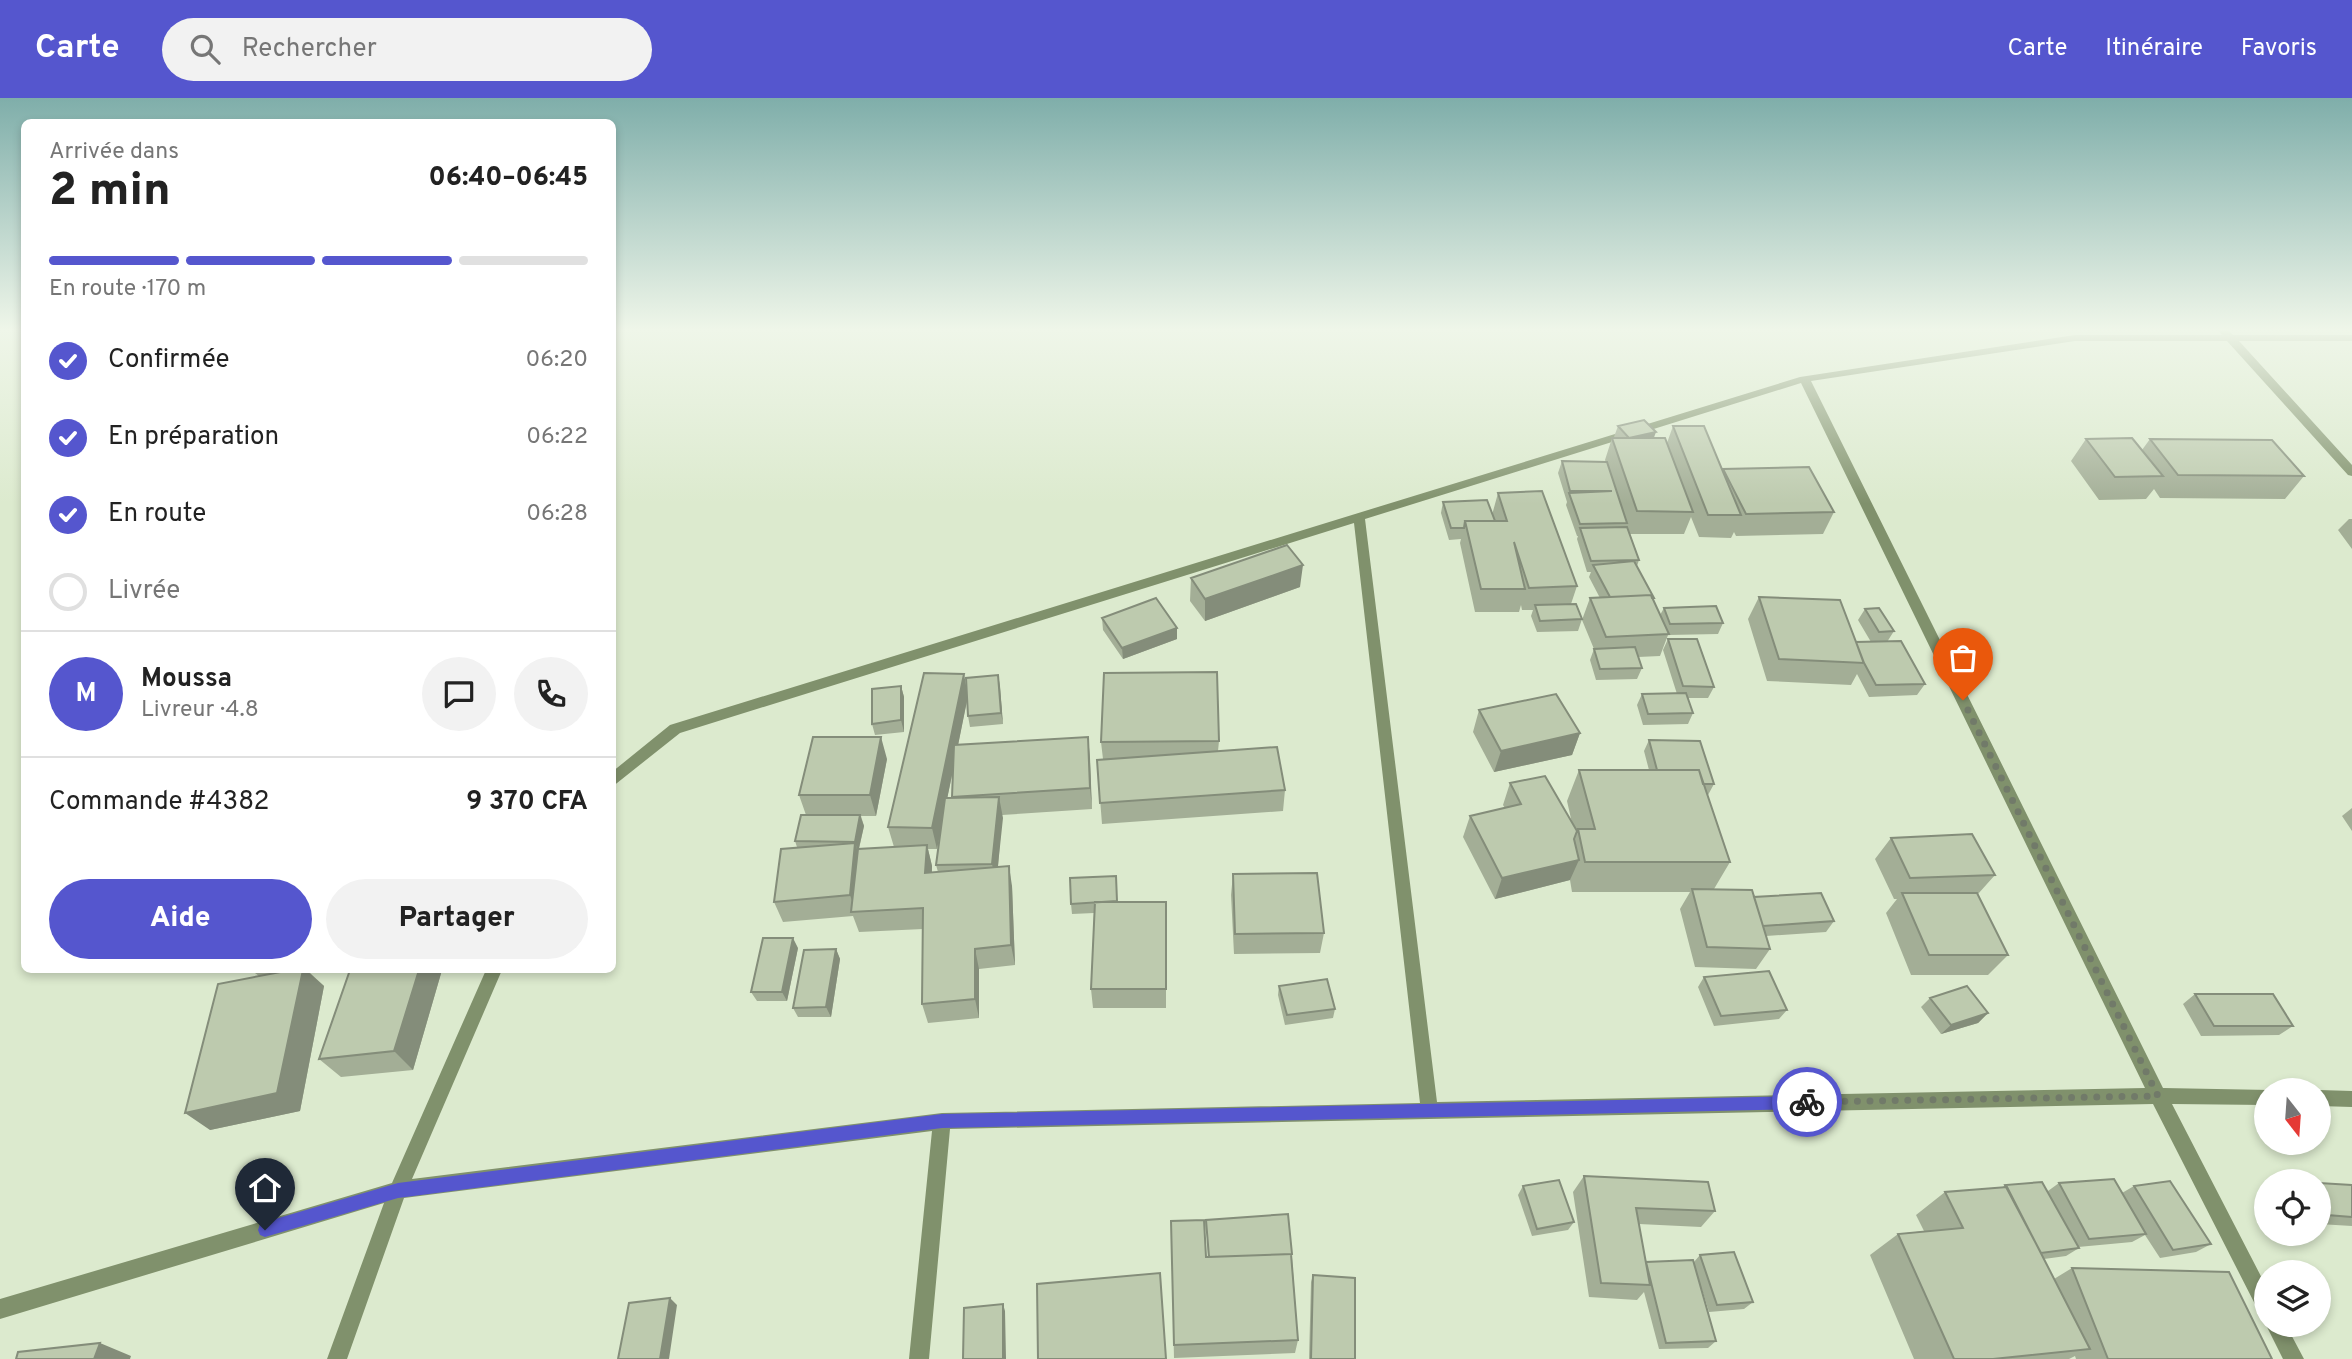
<!DOCTYPE html>
<html lang="fr">
<head>
<meta charset="utf-8">
<style>
	body { margin:0; font-family:Overpass,sans-serif; background:#f2f2f2; color:#222; height:100vh; display:flex; flex-direction:column; font-size:26px; white-space:nowrap }
	* { box-sizing:border-box; margin:0 }
	p { font-size:23px; color:#767676 }
	.icon { flex:none; width:38px; height:38px; fill:none; stroke:currentColor; stroke-width:2; stroke-linecap:round; stroke-linejoin:round }
	.map { position:relative; flex:1; overflow:hidden }
	.drawer { position:absolute; left:21px; top:21px; width:595px; height:854px; display:flex; flex-direction:column; background:#fff; border-radius:10px; box-shadow:0 4px 10px #0003 }
	.drawer>* { flex:none }
	.needle { width:46px; rotate:163deg }
	.controls { position:absolute; left:2254px; top:980px; display:grid; gap:14px }
	.controls a { display:grid; place-items:center; width:77px; height:77px; border-radius:50%; background:#fff; box-shadow:0 4px 10px #0003; font-size:35px }
	.pin { position:absolute; display:grid; place-items:center; width:60px; height:60px; color:#fff; margin:-72px -30px; border-radius:50% 50% 50% 0; rotate:-45deg; box-shadow:0 0 7px #0007 }
	.pin .icon { rotate:45deg }
	.courier { position:absolute; display:grid; place-items:center; width:70px; height:70px; margin:-35px; border:5px solid #5556ce; border-radius:50%; background:#fff; color:#222; box-shadow:0 2px 9px #0007 }
	.head em { font-style:normal; font-weight:800 }
	.head div { display:flex; flex-direction:column-reverse }
	.head { display:flex; align-items:center; justify-content:space-between; height:119px; padding:0 28px }
	h1 { font-size:46px; font-weight:800; line-height:52px }
	.bar { display:grid; grid-template-columns:repeat(4,1fr); gap:10px 7px; align-content:center; height:84px; padding:0 28px }
	.bar i { height:9px; border-radius:5px; background:#e0e0e0 }
	.bar .current { background:#5556ce }
	.bar p { grid-column:span 4 }
	.line { display:flex; align-items:center; gap:18px; padding:0 28px; border-top:2px solid #e0e0e0 }
	.line div { flex:1 }
	.round { display:grid; place-items:center; flex:none; width:74px; height:74px; border-radius:37px; background:#f2f2f2 }
	ol { padding:0 28px; list-style:none }
	li { display:flex; align-items:center; gap:21px; height:77px }
	li p { margin-inline-start:auto }
	li .icon { padding:7px; border-radius:50%; background:#5556ce; color:#fff; stroke-width:4 }
	li:last-child { color:#767676 }
	li i { width:38px; height:38px; border:4px solid #e0e0e0; border-radius:50% }
	.button { display:flex; gap:14px; margin-top:auto; padding:14px 28px }
	.button a { flex:1; height:80px; border-radius:42px; background:#5556ce; color:#fff; font-size:28px; font-weight:800; line-height:80px; text-align:center }
	.button a+a { background:#f2f2f2; color:#222 }
	header { display:flex; align-items:center; gap:42px; box-sizing:border-box; height:98px; padding:0 35px; background:#5556ce; color:#fff }
	header strong { font-size:33px }
	nav { display:flex; gap:38px; margin-inline-start:auto; font-size:24px }
	.search { width:490px; height:63px; background:#f2f2f2; display:flex; align-items:center; gap:18px; box-sizing:border-box; padding:0 24px; border-radius:38px; color:#767676; font-size:26px }
	.map>svg:first-child { display:block }
	.lines { fill:none; stroke-linecap:round; stroke-linejoin:round }
	.minor { fill:#80916c; fill-rule:evenodd }
	.wall { fill:#a3ae96; fill-rule:evenodd }
	.shaded-wall { fill:#848d7a }
	.building { fill:#bdcaae; stroke:#848d7a; stroke-width:2 }
	.route { fill:#5556ce }
	.done { stroke:#717a69; stroke-width:7; stroke-dasharray:0 12.6 }
</style>
</head>
<body>
<header>
<strong>Carte</strong>
<div class="search"><svg class="icon" aria-label="search" viewBox="0 0 24 24"><circle cx="10" cy="10" r="6"/><path d="M15 15l6 6"/></svg>Rechercher</div>
<nav><a>Carte</a><a>Itinéraire</a><a>Favoris</a></nav>
</header>
<div class="map">
<svg width="2352" height="1261" viewBox="0 0 2352 1261">
	<rect width="100%" height="100%" fill="#dceace"/>
	<g class="lines">
		<path class="minor" d="M2216,230H2226L2233,237H2352V243H2239L2352,367V378L2348,377L2227,243H2075L1811,283L2163,990L2270,992H2266V1007L2172,1006L2266,1188V1217L2259,1214L2153,1006L950,1031L929,1261H909L932,1033L404,1100L347,1261H327L384,1105L0,1221V1201L392,1085L486,872H502L412,1081L942,1015L1420,1005L1354,425L680,635L612,689V674L670,627L1800,279L2075,237H2222ZM1801,285L2145,990L1437,1004L1365,421Z
			M2318,992H2319L2352,993V1009L2319,1008Z
			M2266,1227H2286L2304,1261H2283Z"/>
	</g>
	<path class="wall" d="M1618,328L1667,345L1673,328L1723,373V371L1834,414L1823,436L1736,438L1734,434L1731,440L1699,439L1691,419L1684,436H1630L1639,462L1637,468L1654,500L1653,501L1660,517L1664,510L1723,525L1718,536L1668,537L1660,558L1638,559L1642,570L1637,581L1596,582L1590,562L1594,551L1582,522L1590,500H1600L1589,479L1591,474H1587L1577,441L1578,438H1577L1566,407L1567,404L1558,375L1562,363L1606,364L1605,362L1612,340H1615L1614,339Z
		M2086,341L2142,352L2150,341L2304,378L2285,401L2160,400L2154,391L2146,401L2099,402L2071,363Z
		M1498,395L1577,488L1571,506L1582,521L1578,533L1537,534L1531,518L1533,512H1522L1521,507L1519,514H1475L1460,445L1461,441L1449,442L1441,415L1443,404L1492,417Z
		M2349,421H2352V451L2338,432Z
		M1191,480L1300,489L1205,523L1190,503Z
		M1759,499L1856,544H1871L1858,522L1865,511L1894,533L1887,544L1925,586L1917,597L1869,599L1857,576L1851,587L1767,583L1748,521Z
		M1102,520L1177,530V541L1123,561L1103,532Z
		M1668,541L1714,589L1708,600H1688L1693,615L1688,626L1643,627L1637,607L1642,596H1677L1663,552Z
		M998,577L1003,626L970,629L968,618L967,602L958,647L1088,639L1092,711L1002,717L998,769L1012,788L1015,867L979,871V920L928,925L922,906L923,831L859,834L853,818L783,824L774,804L797,749L795,743L806,717L799,697L887,661L876,718H861L864,728L859,751L894,749L888,729L967,592ZM953,673L952,700H947ZM940,734L936,767L938,774L932,775V768L928,751H937Z
		M901,588L904,599V634L875,637L872,626Z
		M1479,612L1580,635L1572,657L1494,674L1473,634Z
		M1649,642L1714,686L1708,697H1707L1730,764L1714,791L1754,799L1834,823L1826,834L1766,838L1770,851L1756,871L1695,869L1680,811L1690,794H1572L1570,782L1495,801L1463,739L1470,718L1505,710L1503,707L1510,685L1572,725L1567,703L1579,672H1649L1644,653Z
		M1219,643L1218,653L1285,692L1283,713L1102,726L1097,662L1103,661L1101,644Z
		M2352,710V733L2342,718Z
		M1891,740L1995,777L1978,796L2008,857L1988,877H1911L1886,815L1897,801H1894L1875,761Z
		M1233,776L1324,835L1320,855L1234,856L1231,797Z
		M1117,804H1166V910H1093L1091,891L1094,815L1072,816L1071,806Z
		M798,850L787,903H757L751,894Z
		M836,851L840,861L831,919H798L793,910Z
		M251,872H333L309,874L324,888L300,1013L210,1032L259,878Z
		M350,872H442L413,972L341,979L319,961Z
		M1704,879L1787,912L1779,921L1714,928L1698,889Z
		M1279,888L1335,911L1333,920L1285,927L1278,897Z
		M2195,896L2293,928L2279,937L2201,938L2183,906Z
		M1930,900L1988,915L1978,925L1941,936L1921,909Z
		M1584,1078L1715,1113L1701,1129L1639,1126L1646,1164H1694L1700,1157L1753,1204L1744,1211L1709,1214L1701,1188L1716,1243L1708,1250L1659,1251L1644,1194L1637,1202L1589,1199L1573,1094Z
		M2059,1085L2122,1095L2134,1088L2211,1146L2196,1154L2160,1160L2145,1137L2132,1144L2078,1149L2079,1150L2066,1158L2044,1161L2054,1181L2072,1170L2272,1261H2076L2075,1258L2069,1261H1914L1870,1157L1898,1136L1924,1133L1916,1117L1945,1094L2003,1089L2005,1087L2048,1093Z
		M2319,1085L2352,1087V1128L2319,1126Z
		M1523,1088L1574,1124L1568,1132L1532,1138L1518,1097Z
		M1206,1122L1292,1156V1160L1298,1242L1295,1255L1174,1260L1171,1123L1206,1159H1208Z
		M1313,1177L1355,1261H1309L1311,1184Z"/>
	<path class="shaded-wall" d="M1656,334L1652,345L1629,340Z
		M1303,467L1300,489L1205,523V501Z
		M1177,530V541L1123,561L1122,550Z
		M964,576L968,598L937,751L932,730Z
		M998,577L1000,588L1003,626L1001,615Z
		M901,588L904,599V634L901,622Z
		M1580,635L1572,657L1494,674L1501,653Z
		M881,639L887,661L876,718L870,697Z
		M1088,639L1090,660L1092,711L1090,690Z
		M999,699L1003,720L996,786L992,766Z
		M860,717L864,728L858,754L855,744Z
		M855,745L862,766L856,814L850,797Z
		M927,747L932,768L931,796L925,775Z
		M1579,762L1570,782L1495,801L1502,780Z
		M1009,768L1012,788L1015,867L1011,847Z
		M793,840L798,850L787,903L782,894Z
		M836,851L840,861L831,919L826,909Z
		M975,851L979,871V920L975,901Z
		M303,872H306L324,888L300,1013L210,1032L185,1015Z
		M419,872H442L413,972L394,953Z
		M1988,915L1978,925L1941,936L1951,927Z
		M670,1200L677,1207L669,1261H660Z
		M1003,1206L1005,1213L1006,1261H1003Z
		M100,1245L131,1258L130,1261H94Z"/>
	<path class="building" d="M1644,322L1656,334L1629,340L1618,328Z
		M1673,328H1704L1741,417H1708Z
		M1612,340H1665L1693,414L1637,413Z
		M2132,340L2163,378L2115,379L2086,341Z
		M2150,341L2272,342L2304,378L2178,377Z
		M1562,363L1607,364L1627,425L1580,426L1569,395L1612,393H1570Z
		M1809,369L1834,414L1746,416L1723,371Z
		M1542,393L1577,488L1529,490L1514,444L1525,491H1481L1465,423H1507L1498,395Z
		M1487,402L1495,423H1465L1464,430H1451L1443,404Z
		M1627,429L1639,462L1591,463L1580,430Z
		M1287,447L1303,467L1205,501L1191,480Z
		M1634,463L1654,500H1652L1651,497L1610,499L1593,467Z
		M1651,497L1669,536L1606,539L1590,500Z
		M1759,499L1840,502L1864,565L1779,561Z
		M1156,500L1177,530L1122,550L1102,520Z
		M1576,506L1582,521L1540,523L1535,507Z
		M1716,508L1723,525L1670,526L1664,510Z
		M1879,510L1894,533L1879,534L1865,511Z
		M1668,541H1697L1714,589L1683,588Z
		M1901,543L1925,586L1876,587L1863,563L1856,544Z
		M1635,549L1642,570L1600,571L1594,551Z
		M1217,574L1219,643L1101,644L1104,575Z
		M924,575L964,576L932,730L888,729Z
		M998,577L1001,615L968,618L966,580Z
		M901,588V622L872,626V591Z
		M1686,595L1693,615L1648,616L1642,596Z
		M1556,596L1580,635L1501,653L1479,612Z
		M813,639H881L870,697H799Z
		M1088,639L1090,690L952,699L954,647Z
		M1649,642L1700,643L1714,686H1703L1699,672H1657Z
		M1277,649L1285,692L1100,705L1097,662Z
		M1579,672H1699L1730,764H1585L1578,731H1595Z
		M1545,678L1577,733L1574,741L1579,762L1502,780L1470,718L1521,706L1510,685Z
		M999,699L992,766L936,767L945,700Z
		M801,717H860L855,744L795,743Z
		M1972,736L1995,777L1910,780L1891,740Z
		M855,745L850,797L774,804L781,751Z
		M927,747L925,775L1009,768L1011,847L975,851V901L922,906L923,810L851,814L858,751Z
		M1317,775L1324,835L1235,836L1233,776Z
		M1116,778L1117,803L1071,806L1070,780Z
		M1692,791L1752,792L1770,851L1707,849Z
		M1821,795L1834,823L1763,828L1754,799Z
		M1902,795H1977L2008,857H1929Z
		M1095,804H1166V891H1091Z
		M763,840H793L782,894H751Z
		M836,851L826,909L793,910L804,852Z
		M291,872H303L277,995L185,1015L218,886Z
		M350,872H419L394,953L319,961Z
		M1769,873L1787,912L1721,918L1704,879Z
		M1327,881L1335,911L1287,917L1279,888Z
		M1967,888L1988,915L1951,927L1930,900Z
		M2195,896H2273L2293,928H2214Z
		M1584,1078L1708,1084L1715,1113L1636,1110L1650,1187L1601,1185Z
		M2114,1081L2146,1136L2089,1141L2059,1085Z
		M1559,1082L1574,1124L1537,1131L1523,1088Z
		M2170,1083L2211,1146L2173,1152L2134,1088Z
		M2042,1084L2079,1150L2041,1155L2005,1087Z
		M2319,1085L2352,1087V1119L2327,1117L2319,1102Z
		M2007,1089L2090,1251L1993,1261H1954L1898,1136L1963,1130L1945,1094Z
		M1288,1116L1292,1156L1209,1159L1206,1122Z
		M1204,1122L1206,1159L1291,1156L1298,1242L1174,1247L1171,1123Z
		M1734,1154L1753,1204L1717,1207L1700,1157Z
		M1693,1162L1716,1243L1666,1245L1646,1164Z
		M2072,1170L2229,1174L2272,1261H2108Z
		M1160,1175L1166,1261H1038L1037,1186Z
		M1313,1177L1355,1180V1261H1311Z
		M670,1200L660,1261H618L629,1205Z
		M1003,1206V1261H963L964,1210Z
		M100,1245L94,1261H16L18,1254Z"/>
	<linearGradient id="sky" x2="0" y2="1"><stop stop-color="#7faeaa"/><stop offset="0.57" stop-color="#eff6e9"/><stop offset="1" stop-color="#eff6e9" stop-opacity="0"/></linearGradient>
	<rect width="2352" height="406" fill="url(#sky)"/>
	<path class="route" d="M1807,998L1814,1004L1807,1011L942,1030L398,1100L265,1139L260,1137L258,1132L260,1126L265,1124L398,1085L942,1016Z"/>
	<g class="lines">
		<path class="done" d="M1807,1004L2158,998L1963,602"/>
	</g>
</svg>
<div class="controls">
<a><svg class="needle" viewBox="-14 -14 28 28"><path d="M0-13l5 13h-10z" fill="#e53935"/><path d="M0 13l5-13h-10z" fill="#767676"/></svg></a>
<a><svg class="icon" aria-label="locate" viewBox="0 0 24 24"><circle cx="12" cy="12" r="6"/><path d="M12 2v4M12 18v4M2 12h4M18 12h4"/></svg></a>
<a><svg class="icon" aria-label="layers" viewBox="0 0 24 24"><path d="M12 4l9 5-9 5-9-5zM3 14l9 5 9-5"/></svg></a>
</div>
<div class="pin" style="left:1963px;top:602px;background:#ea580c"><svg class="icon" aria-label="bag" viewBox="0 0 24 24"><path d="M5 8h14l-1 12H6zM9 8a3 3 0 0 1 6 0"/></svg></div>
<div class="pin" style="left:265px;top:1132px;background:#1f2937"><svg class="icon" aria-label="home" viewBox="0 0 24 24"><path d="M3 11l9-7 9 7M6 9v11h12V9"/></svg></div>
<div class="courier" style="left:1807px;top:1004px"><svg class="icon" aria-label="bike" viewBox="0 0 24 24"><circle cx="6" cy="16" r="4"/><circle cx="18" cy="16" r="4"/><path d="M6 16l4-8h5l3 8M10 8l3 8H6M13 5h3"/></svg></div>
<section class="drawer">
<div class="head"><div><h1>2 min</h1><p>Arrivée dans</p></div><em>06:40–06:45</em></div>
<div class="bar"><i class="current"></i><i class="current"></i><i class="current"></i><i></i><p>En route · 170 m</p></div>
<ol>
<li><svg class="icon" aria-label="check" viewBox="0 0 24 24"><path d="M5 12l5 5 9-10"/></svg>Confirmée<p>06:20</p></li>
<li><svg class="icon" aria-label="check" viewBox="0 0 24 24"><path d="M5 12l5 5 9-10"/></svg>En préparation<p>06:22</p></li>
<li><svg class="icon" aria-label="check" viewBox="0 0 24 24"><path d="M5 12l5 5 9-10"/></svg>En route<p>06:28</p></li>
<li><i></i>Livrée</li>
</ol>
<div class="line" style="height:126px"><b class="round" style="background:#5556ce;color:#fff">M</b><div><b>Moussa</b><p>Livreur · 4.8</p></div><a class="round"><svg class="icon" aria-label="chat" viewBox="0 0 24 24"><path d="M4 5h16v11H9l-5 4z"/></svg></a><a class="round"><svg class="icon" aria-label="phone" viewBox="0 0 24 24"><path d="M5 4h4l2 5-3 2q2 4 5 5l2-3 5 2v4C11 20 4 13 5 4z"/></svg></a></div>
<div class="line" style="height:91px"><div>Commande #4382</div><b>9 370 CFA</b></div>
<div class="button"><a>Aide</a><a>Partager</a></div>
</section>
</div>
</body>
</html>
